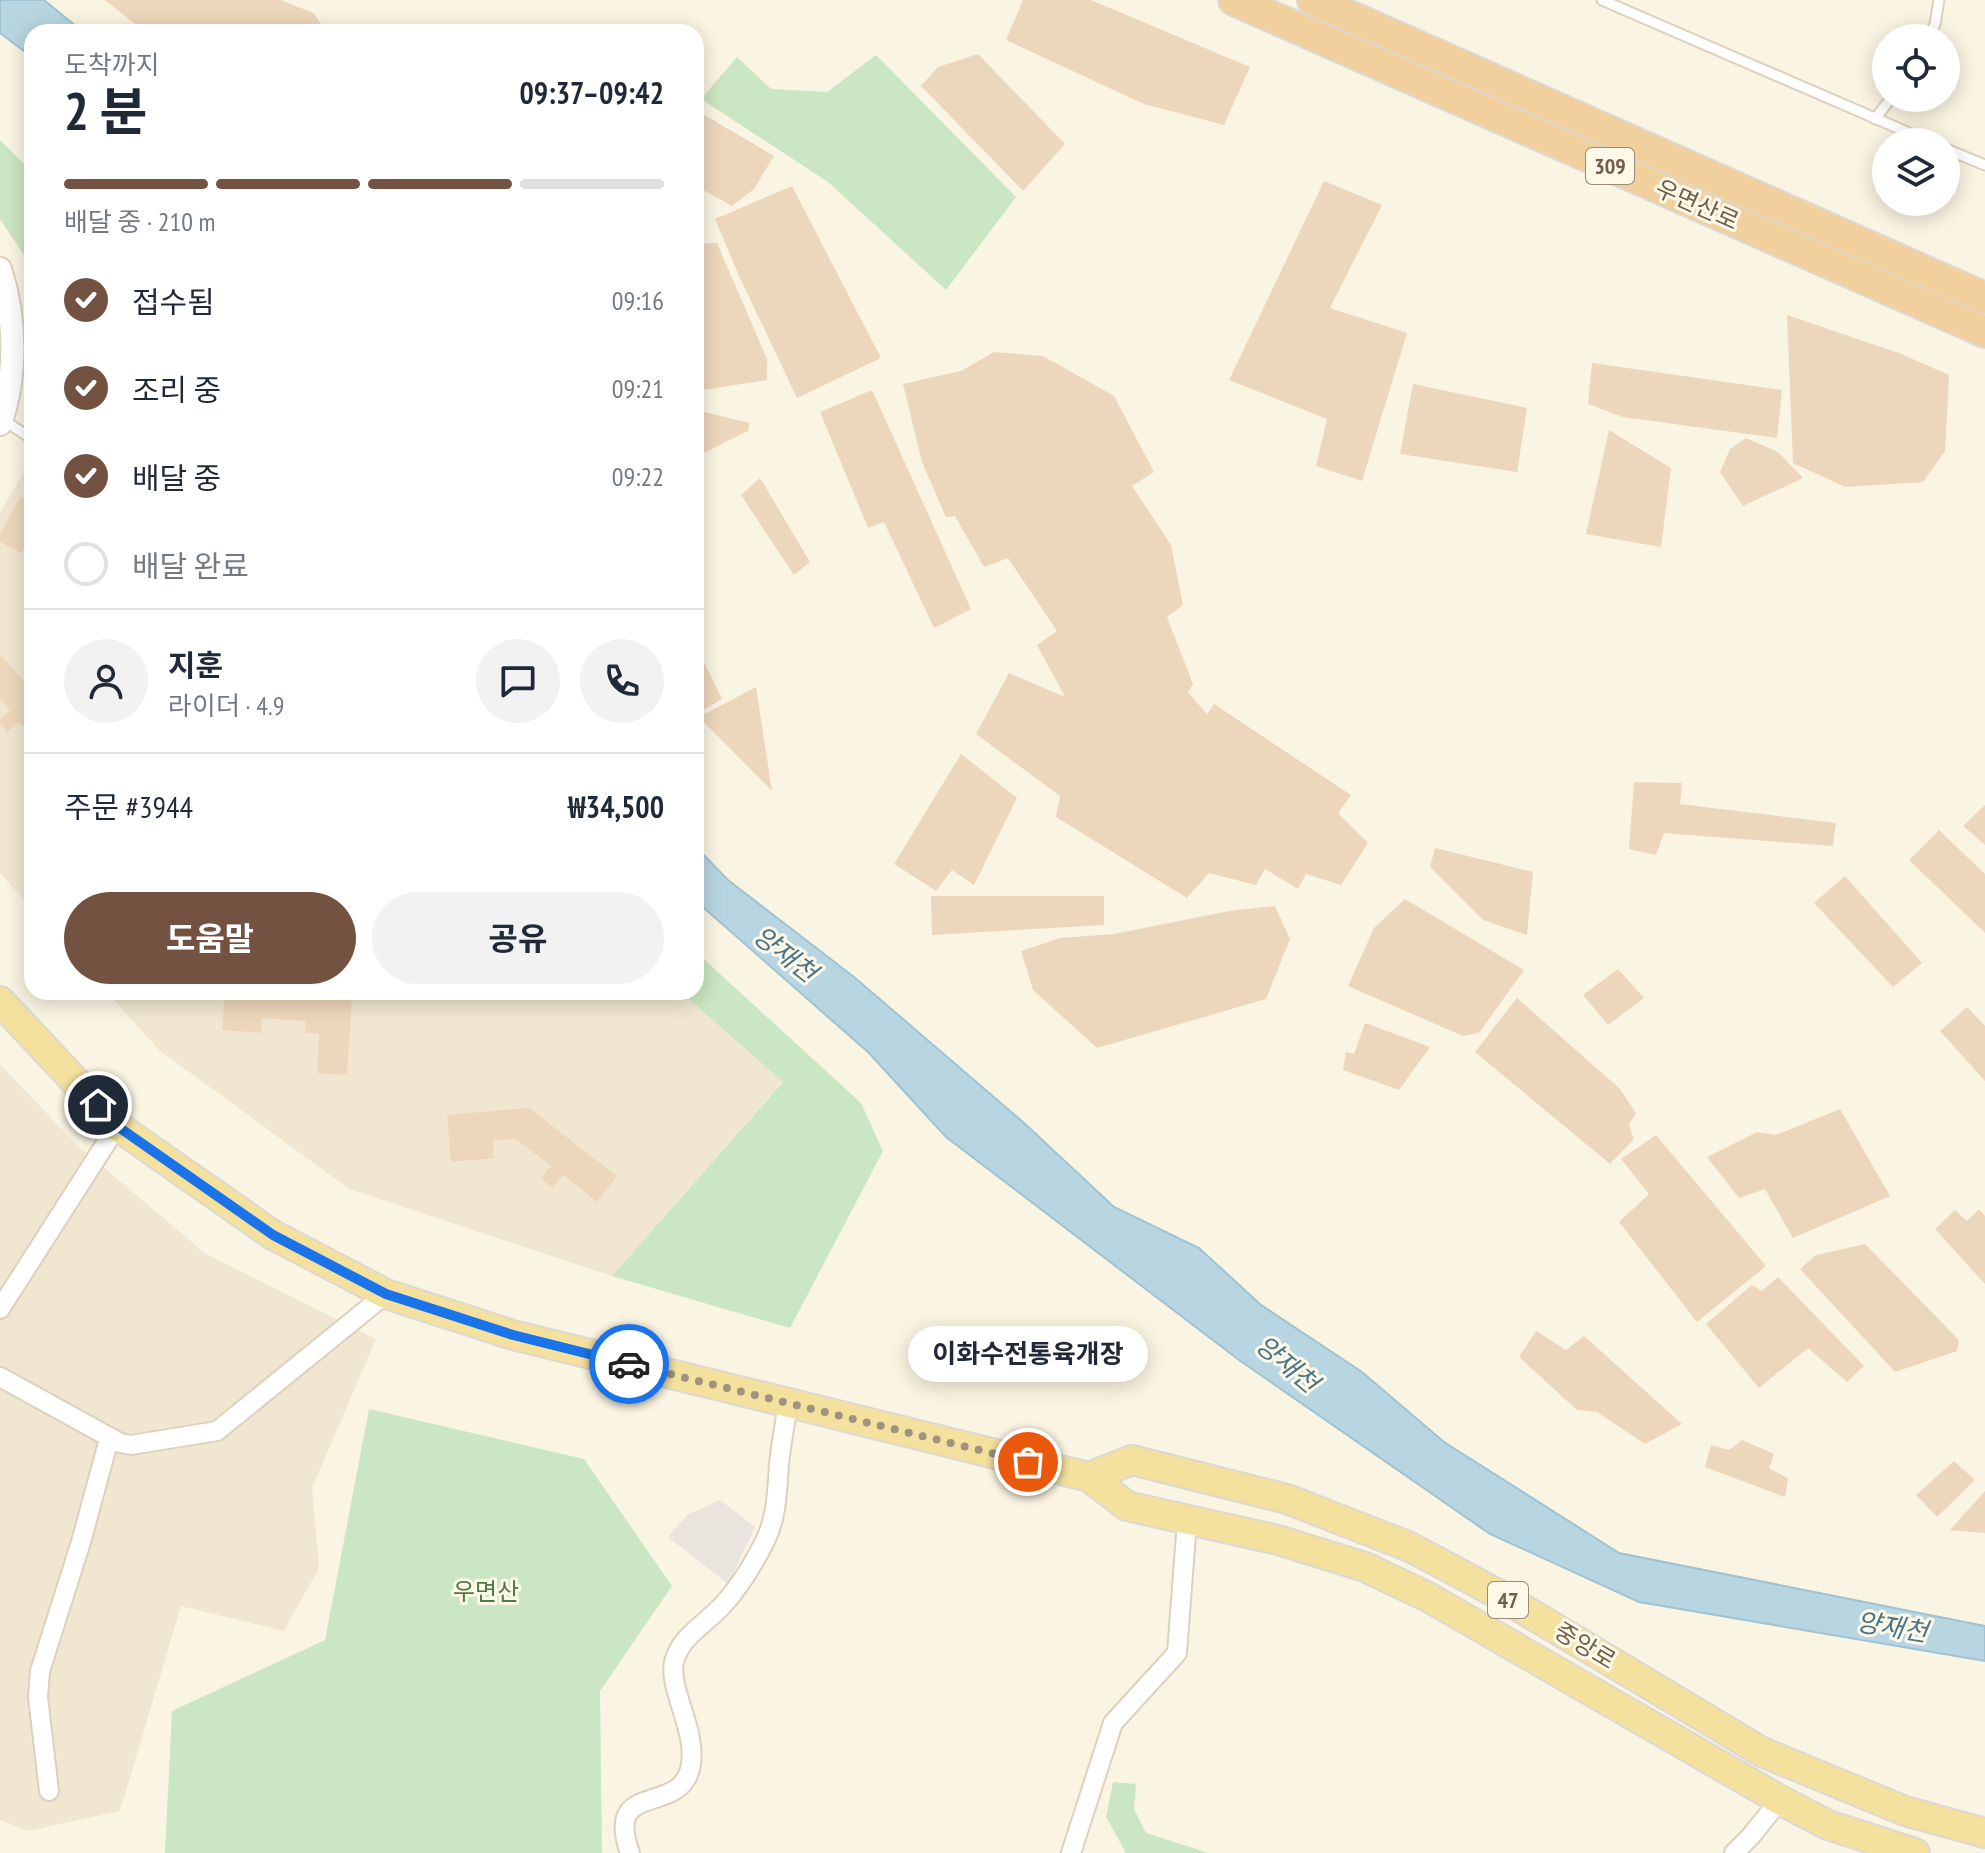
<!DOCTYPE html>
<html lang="ko">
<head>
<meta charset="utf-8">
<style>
	body { margin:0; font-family:"PT Sans Narrow","Noto Sans KR",sans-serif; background:#f2f2f3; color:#1f2937; height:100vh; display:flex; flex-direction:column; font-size:30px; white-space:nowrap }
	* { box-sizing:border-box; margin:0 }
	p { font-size:26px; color:#747a83 }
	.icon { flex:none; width:44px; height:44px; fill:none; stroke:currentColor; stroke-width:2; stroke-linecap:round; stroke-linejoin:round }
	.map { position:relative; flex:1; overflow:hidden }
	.side { position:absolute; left:24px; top:24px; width:680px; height:976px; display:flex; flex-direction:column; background:#fff; border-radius:24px; box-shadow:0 4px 20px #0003 }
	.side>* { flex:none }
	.buttons { position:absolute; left:1872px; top:24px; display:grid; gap:16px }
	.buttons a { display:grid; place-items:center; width:88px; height:88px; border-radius:50%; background:#fff; box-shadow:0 4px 20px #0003; font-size:40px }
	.pin { position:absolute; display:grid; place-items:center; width:68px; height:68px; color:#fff; margin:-34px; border:4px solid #fff; border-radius:50%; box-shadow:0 2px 8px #0007 }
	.courier { position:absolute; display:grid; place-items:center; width:80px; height:80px; margin:-40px; border:6px solid #1a73e8; border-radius:50%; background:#fff; color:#222; box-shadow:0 2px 10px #0007 }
	.bubble { position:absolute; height:56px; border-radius:28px; background:#fff; box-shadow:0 4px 20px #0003; font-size:26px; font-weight:700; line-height:56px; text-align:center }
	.headline em { font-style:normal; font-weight:700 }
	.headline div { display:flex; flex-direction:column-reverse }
	.headline { display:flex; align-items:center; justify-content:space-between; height:136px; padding:0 40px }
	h1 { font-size:52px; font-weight:700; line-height:60px }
	.bar { display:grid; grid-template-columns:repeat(4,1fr); gap:12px 8px; align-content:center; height:96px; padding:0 40px }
	.bar i { height:10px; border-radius:6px; background:#e0e1e3 }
	.bar .active { background:#745242 }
	.bar p { grid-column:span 4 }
	.line { display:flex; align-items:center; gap:20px; padding:0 40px; border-top:2px solid #e0e1e3 }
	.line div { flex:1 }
	.round { display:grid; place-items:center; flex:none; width:84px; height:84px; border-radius:42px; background:#f2f2f3 }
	ol { padding:0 40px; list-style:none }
	li { display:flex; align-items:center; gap:24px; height:88px }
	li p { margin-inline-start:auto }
	li .icon { padding:8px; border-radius:50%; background:#745242; color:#fff; stroke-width:4 }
	li:last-child { color:#747a83 }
	li i { width:44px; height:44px; border:4px solid #e0e1e3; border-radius:50% }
	.button { display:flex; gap:16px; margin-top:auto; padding:16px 40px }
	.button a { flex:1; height:92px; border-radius:48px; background:#745242; color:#fff; font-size:32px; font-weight:700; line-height:92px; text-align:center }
	.button a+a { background:#f2f2f3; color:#1f2937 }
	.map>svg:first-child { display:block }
	.residential { fill:#f1e7d1 }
	.industrial { fill:#e9e4dd }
	.green { fill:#cbe6c2 }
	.water { fill:#b8d5e2; stroke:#9fc3d2; stroke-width:2 }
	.building { fill:#edd7bc }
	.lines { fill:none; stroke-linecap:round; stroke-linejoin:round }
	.service-casing { stroke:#ddd1be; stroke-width:13 }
	.minor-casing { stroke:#ddd1be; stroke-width:22 }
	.tertiary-casing { stroke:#ddd1be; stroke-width:26 }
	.primary-casing { stroke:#dcd8d4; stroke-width:32 }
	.trunk-casing { stroke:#dcd8d4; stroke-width:34 }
	.service { stroke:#fff; stroke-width:9 }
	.minor { stroke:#fff; stroke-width:18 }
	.tertiary { stroke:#fff; stroke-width:22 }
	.primary { stroke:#f4e19e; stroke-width:28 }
	.trunk { stroke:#f2d09e; stroke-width:30 }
	.done { stroke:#a0927f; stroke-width:8; stroke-dasharray:0 14.4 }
	.route { stroke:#1a73e8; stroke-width:10 }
	.labels { text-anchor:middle; stroke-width:6; stroke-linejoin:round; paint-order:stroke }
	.shield { fill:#fdf8e7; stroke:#9a8c79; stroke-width:2 }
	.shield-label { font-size:22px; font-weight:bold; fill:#6f5d4a }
	.street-label { font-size:24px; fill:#6f5d4a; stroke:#fdf8e7 }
	.park-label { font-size:24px; fill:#4e7a46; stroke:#fdf8e7 }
	.water-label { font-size:26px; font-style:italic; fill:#4a7488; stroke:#fdf8e7 }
</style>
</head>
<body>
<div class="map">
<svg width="1985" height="1853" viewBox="0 0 1985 1853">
	<rect width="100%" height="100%" fill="#faf4e2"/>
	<path class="residential" d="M32,409V909L0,873V513L23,473Z
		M107,992H681L783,1081L612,1276L349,1189L159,1050Z
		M0,1064L76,1144L206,1254L376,1339L312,1488L319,1568L284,1631L181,1606L120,1811L28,1831L0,1820Z"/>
	<path class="industrial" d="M720,1500L755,1527L728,1584L668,1537L687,1515Z"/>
	<path class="green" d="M876,55L1016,197L946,290L828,182L701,99L737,57L771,89L827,92Z
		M0,140L32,172V267L0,219Z
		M696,952L861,1103L883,1151L790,1328L612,1276L783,1082L681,992H696Z
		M369,1409L584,1459L672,1586L600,1691L602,1853H165L172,1711L325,1640Z
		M1113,1782L1136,1784L1134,1809L1146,1833L1209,1853H1126L1106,1817Z"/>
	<path class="water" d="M0,0H44L83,32H32V57L0,33Z
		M696,847L728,880L854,977L1023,1122L1114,1207L1199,1248L1261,1305L1362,1372L1444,1442L1619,1553L1985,1626V1661L1639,1602L1490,1534L1239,1360L946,1137L869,1053L696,901Z"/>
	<path class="building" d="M105,0H280L314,13L326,32H145Z
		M1023,0H1091L1250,67L1224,125L1144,104L1006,40Z
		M978,54L1065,144L1023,191L921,86L938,67Z
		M696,110L774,156L754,189L732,206L696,186Z
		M1324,181L1382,205L1330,308L1407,333L1362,481L1316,466L1327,419L1229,380Z
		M792,186L881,358L797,398L740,278L715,219Z
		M717,243L767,359V380L696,391V244Z
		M1787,315L1899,353L1949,375L1945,451L1923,482L1845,487L1793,463Z
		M994,352L1043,356L1114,396L1154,472L1132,486L1171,545L1183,605L1167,617L1193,684L1188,692L1207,714L1214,704L1351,795L1338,813L1368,843L1341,885L1306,874L1298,889L1265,869L1256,885L1209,873L1187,898L1056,817L1060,796L976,734L1009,673L1065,697L1037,645L1057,631L1008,558L984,567L955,516L946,517L922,462L903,384L961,371Z
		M1592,363L1782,390L1777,438L1623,417L1588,404Z
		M1413,384L1527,408L1517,472L1400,454Z
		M872,390L971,609L934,628L884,522L868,528L820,412Z
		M696,410L750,423L748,431L696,457Z
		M1609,430L1671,468L1661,547L1586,534Z
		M1746,438L1778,452L1803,478L1743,506L1720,472L1730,449Z
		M760,478L810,562L794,575L741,495Z
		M20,497L32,504V534L21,553L0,542V534Z
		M696,646L722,699L696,714Z
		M0,657H3L32,691V737L19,721L7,732L0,724V719L10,710L0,699Z
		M756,687L772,791L699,717Z
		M961,754L1017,798L974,885L952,870L936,891L894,864Z
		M1634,782L1682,783L1680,804L1836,823L1833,846L1664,833L1656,855L1629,849Z
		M1985,805V845L1963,826Z
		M1939,830L1985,874V933L1909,860Z
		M1435,848L1533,872L1527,935L1483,920L1430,867Z
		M1845,876L1922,963L1893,987L1814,903Z
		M931,896H1104V925L932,935Z
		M1405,899L1524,970L1479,1033L1463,1036L1348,986L1374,928Z
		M1275,906L1290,939L1266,999L1097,1048L1033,990L1021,951L1060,938L1114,934L1229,911Z
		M1618,969L1644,998L1608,1025L1583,995Z
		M225,992L352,997L347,1075L317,1073L319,1034L305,1033V1021L262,1018L261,1033L222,1030Z
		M1517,998L1620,1089L1636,1113L1629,1125L1634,1139L1610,1164L1475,1052Z
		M1967,1007L1985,1026V1081L1940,1031Z
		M1365,1023L1430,1047L1399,1090L1343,1070L1346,1052L1354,1054Z
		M529,1108L617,1176L597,1202L563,1175L552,1188L541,1179L551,1166L516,1139L493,1140L494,1158L451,1162L447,1115Z
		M1840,1109L1890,1196L1793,1238L1765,1189L1739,1198L1707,1157L1757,1132L1776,1135Z
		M1656,1135L1766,1266L1697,1322L1619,1222L1649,1194L1621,1159Z
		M1979,1209L1985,1216V1284L1935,1229L1955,1210L1967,1221Z
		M1865,1244L1959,1340L1957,1351L1895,1372L1800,1269L1816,1255Z
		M1778,1277L1864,1366L1847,1382L1808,1348L1759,1388L1706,1324L1752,1285L1762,1291Z
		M1536,1331L1566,1350L1584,1336L1682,1424L1645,1444L1597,1412L1577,1410L1519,1357Z
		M1742,1440L1774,1454L1769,1468L1788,1478L1785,1497L1705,1467L1711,1445L1729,1450Z
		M1954,1461L1975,1480L1937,1517L1916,1495Z
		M1985,1491V1533L1950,1530Z"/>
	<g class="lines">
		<g class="service-casing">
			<path id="service" d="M1602,0L1930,142
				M1928,38L1935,24L1939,0
				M1875,119L1891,98
				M1946,149L1985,165
				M2,419L32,439"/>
		</g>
		<g class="minor-casing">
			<path id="minor" d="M0,1309L117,1126
				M0,1377L120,1443L131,1445L217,1431L386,1294
				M49,1791L38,1697L40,1671L81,1542L109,1439
				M630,1853C604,1780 678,1816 690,1769C699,1733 668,1690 674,1662C680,1637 705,1624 721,1607C738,1589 754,1563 765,1541C777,1517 777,1491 779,1464C781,1444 785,1424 788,1404
				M1071,1853L1113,1723L1177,1653L1187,1521
				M1734,1853L1751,1836L1780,1800"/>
		</g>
		<g class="tertiary-casing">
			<path id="tertiary" d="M0,269C16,317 17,376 0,424"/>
		</g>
		<g class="primary-casing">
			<path id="primary" d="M0,1001L117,1126L273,1235L386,1294L513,1335L1089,1477L1127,1506L1278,1540L1365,1567L1428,1597L1780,1800L1828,1825L1915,1853
				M1089,1477L1132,1460L1287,1499L1410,1547L1498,1594L1762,1752L1905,1811L1985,1833"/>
		</g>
		<g class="trunk-casing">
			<path id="trunk" d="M1234,0L1985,332
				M1313,0L1985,298"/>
		</g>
		<use href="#service" class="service"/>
		<use href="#minor" class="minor"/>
		<use href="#tertiary" class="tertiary"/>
		<use href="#primary" class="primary"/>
		<use href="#trunk" class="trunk"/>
	</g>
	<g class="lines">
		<path class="done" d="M629,1364L1028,1462"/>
		<path class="route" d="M98,1105L117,1126L273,1235L386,1294L513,1335L629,1364"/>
	</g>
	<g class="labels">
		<g class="shield">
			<rect x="1586" y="148" width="48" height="36" rx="6"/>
			<rect x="1488" y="1582" width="40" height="36" rx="6"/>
		</g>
		<g class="shield-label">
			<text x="1610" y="174">309</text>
			<text x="1508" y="1608">47</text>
		</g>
		<g class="street-label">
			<text transform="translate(1697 205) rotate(24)" y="8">우면산로</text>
			<text transform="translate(1585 1646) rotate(31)" y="8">중앙로</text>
		</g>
		<g class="park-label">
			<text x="486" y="1600">우면산</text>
		</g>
		<g class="water-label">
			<text transform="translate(785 954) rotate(38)" y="9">양재천</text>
			<text transform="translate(1287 1364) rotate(40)" y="9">양재천</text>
			<text transform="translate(1892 1627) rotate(9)" y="9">양재천</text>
		</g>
	</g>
</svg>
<div class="buttons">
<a><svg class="icon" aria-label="locate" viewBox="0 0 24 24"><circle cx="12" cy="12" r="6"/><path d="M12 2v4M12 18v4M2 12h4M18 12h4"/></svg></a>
<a><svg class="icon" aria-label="layers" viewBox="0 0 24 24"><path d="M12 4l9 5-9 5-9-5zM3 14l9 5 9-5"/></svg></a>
</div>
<div class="pin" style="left:1028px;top:1462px;background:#ea580c"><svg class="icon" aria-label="bag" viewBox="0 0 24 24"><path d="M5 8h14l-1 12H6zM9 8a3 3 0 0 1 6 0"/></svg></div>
<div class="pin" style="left:98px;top:1105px;background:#1f2937"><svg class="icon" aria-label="home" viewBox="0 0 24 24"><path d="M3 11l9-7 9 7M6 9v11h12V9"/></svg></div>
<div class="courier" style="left:629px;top:1364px"><svg class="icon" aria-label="car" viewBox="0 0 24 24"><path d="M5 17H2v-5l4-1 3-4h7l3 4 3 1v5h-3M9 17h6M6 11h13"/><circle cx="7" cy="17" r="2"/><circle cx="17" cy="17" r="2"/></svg></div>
<div class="bubble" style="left:908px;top:1326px;width:240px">이화수전통육개장</div>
<section class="side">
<div class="headline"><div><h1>2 분</h1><p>도착까지</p></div><em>09:37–09:42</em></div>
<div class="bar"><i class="active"></i><i class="active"></i><i class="active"></i><i></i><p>배달 중 · 210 m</p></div>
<ol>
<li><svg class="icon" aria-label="check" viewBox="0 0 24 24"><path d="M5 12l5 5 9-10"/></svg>접수됨<p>09:16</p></li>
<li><svg class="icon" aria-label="check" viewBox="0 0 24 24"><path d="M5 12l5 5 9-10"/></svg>조리 중<p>09:21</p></li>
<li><svg class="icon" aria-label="check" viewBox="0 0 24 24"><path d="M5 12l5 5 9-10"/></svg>배달 중<p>09:22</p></li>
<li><i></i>배달 완료</li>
</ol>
<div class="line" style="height:144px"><a class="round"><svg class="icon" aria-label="person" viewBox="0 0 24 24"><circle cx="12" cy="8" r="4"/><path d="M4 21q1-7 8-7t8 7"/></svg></a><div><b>지훈</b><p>라이더 · 4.9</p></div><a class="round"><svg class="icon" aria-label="chat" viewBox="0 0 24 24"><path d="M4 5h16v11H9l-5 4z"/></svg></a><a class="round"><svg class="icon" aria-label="phone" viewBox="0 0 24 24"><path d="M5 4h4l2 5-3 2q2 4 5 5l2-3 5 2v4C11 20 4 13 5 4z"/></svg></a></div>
<div class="line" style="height:104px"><div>주문 #3944</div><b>₩34,500</b></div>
<div class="button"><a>도움말</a><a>공유</a></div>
</section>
</div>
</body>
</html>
